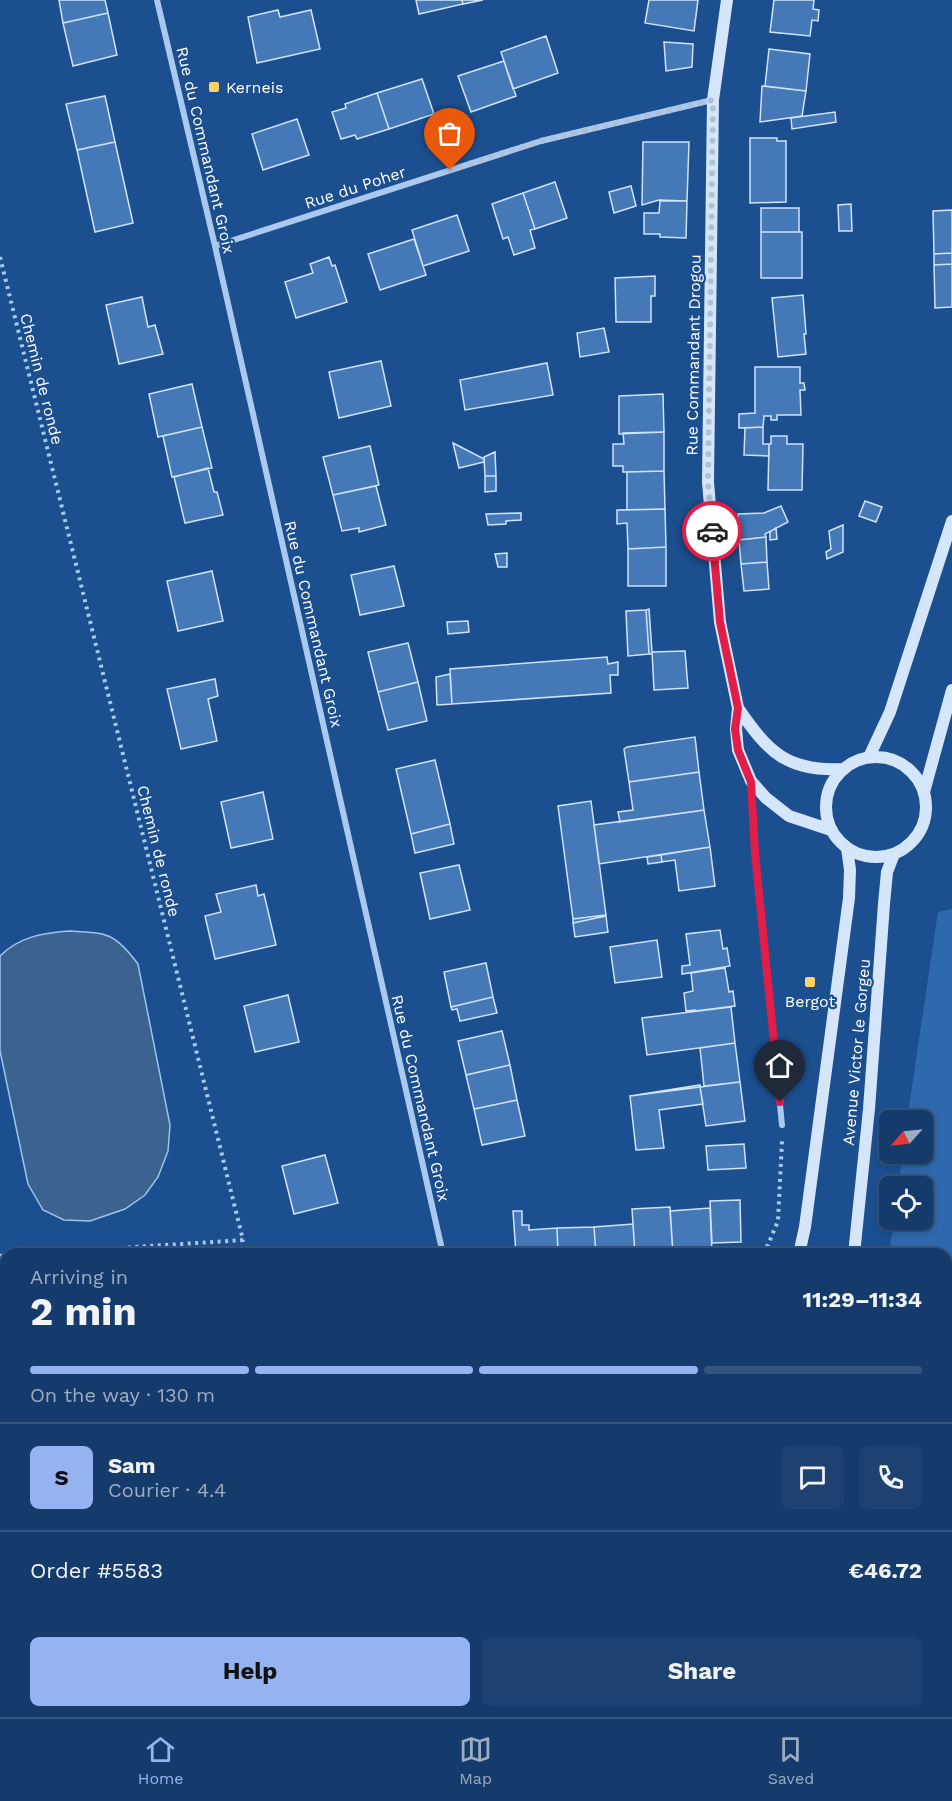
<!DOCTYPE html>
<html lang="en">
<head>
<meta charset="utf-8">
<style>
	body { margin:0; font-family:"Work Sans",sans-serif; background:#1d4271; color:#f1f3f6; height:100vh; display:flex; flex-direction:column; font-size:22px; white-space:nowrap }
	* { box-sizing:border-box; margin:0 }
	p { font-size:20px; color:#9dadc1 }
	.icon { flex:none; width:33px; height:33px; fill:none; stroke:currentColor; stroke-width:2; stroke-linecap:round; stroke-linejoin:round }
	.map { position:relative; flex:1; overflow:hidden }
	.sheet { position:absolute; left:0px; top:1248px; width:952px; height:470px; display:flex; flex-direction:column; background:#143b6b; border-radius:18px 18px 0 0; box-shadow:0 3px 9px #0003,0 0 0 2px #33557e }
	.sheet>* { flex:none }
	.needle { width:39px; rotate:243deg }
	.controls { position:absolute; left:879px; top:1110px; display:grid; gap:12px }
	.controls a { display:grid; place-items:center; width:54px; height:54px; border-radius:9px; background:#143b6b; box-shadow:0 3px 9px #0003,0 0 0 2px #33557e; font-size:30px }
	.pin { position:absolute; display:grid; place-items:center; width:51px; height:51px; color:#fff; margin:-62px -26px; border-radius:50% 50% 50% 0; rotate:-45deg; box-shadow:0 0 6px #0007 }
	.pin .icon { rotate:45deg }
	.courier { position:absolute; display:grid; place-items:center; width:60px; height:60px; margin:-30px; border:4px solid #e11d48; border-radius:50%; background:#fff; color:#222; box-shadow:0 2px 8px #0007 }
	.summary em { font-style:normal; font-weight:700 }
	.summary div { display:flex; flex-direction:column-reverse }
	.summary { display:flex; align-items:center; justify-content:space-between; height:102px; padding:0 30px }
	h1 { font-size:39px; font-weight:700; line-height:45px }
	.bar { display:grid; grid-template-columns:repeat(4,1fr); gap:9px 6px; align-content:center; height:72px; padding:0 30px }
	.bar i { height:8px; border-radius:4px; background:#33557e }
	.bar .current { background:#95b2f1 }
	.bar p { grid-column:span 4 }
	.line { display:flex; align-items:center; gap:15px; padding:0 30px; border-top:2px solid #33557e }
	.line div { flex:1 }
	.round { display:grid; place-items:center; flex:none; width:63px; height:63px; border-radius:9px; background:#1d4271 }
	.primary-button { display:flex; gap:12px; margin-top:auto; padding:12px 30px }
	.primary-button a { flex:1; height:69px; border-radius:9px; background:#95b2f1; color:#111; font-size:24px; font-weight:700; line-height:69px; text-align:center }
	.primary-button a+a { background:#1d4271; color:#f1f3f6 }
	.dock { display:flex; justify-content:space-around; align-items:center; height:84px; border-top:2px solid #33557e; background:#143b6b; font-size:16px; color:#9dadc1 }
	.dock a { display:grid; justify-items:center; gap:3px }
	.dock .current { color:#95b2f1 }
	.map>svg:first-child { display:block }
	.green { fill:#2e69ad }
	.water { fill:#3c6290; stroke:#9cc4f0; stroke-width:1.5 }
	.building { fill:#4478b7; stroke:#cfe3fa; stroke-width:1.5 }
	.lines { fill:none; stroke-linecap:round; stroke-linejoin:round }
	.path { stroke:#a9c9ee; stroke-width:4; stroke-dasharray:3 4.5; stroke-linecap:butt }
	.street { stroke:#a9c9ee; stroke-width:6 }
	.secondary { stroke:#d6e6fa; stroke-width:12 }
	.done { stroke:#afc1d8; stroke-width:6; stroke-dasharray:0 10.8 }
	.route { stroke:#e11d48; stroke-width:8 }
	.poi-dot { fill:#ffd166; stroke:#1b4f8f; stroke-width:2 }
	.labels { text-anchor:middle; stroke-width:4.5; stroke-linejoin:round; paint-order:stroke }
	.poi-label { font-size:16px; fill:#fff; stroke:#1b4f8f; text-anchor:start }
	.street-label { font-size:16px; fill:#fff; stroke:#1b4f8f }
</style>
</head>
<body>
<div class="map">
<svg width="952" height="1717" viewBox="0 0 952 1717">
	<rect width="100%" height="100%" fill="#1b4f8f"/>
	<path class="green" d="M952,909V1536L947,1540L946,1254H889L894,1220H922V1186H898L903,1154H922V1120H907L938,912Z
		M946,1543L952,1552V1655L947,1645Z"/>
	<path class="water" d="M69,931C107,933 114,932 138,964L170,1125L168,1151L158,1177L145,1195L125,1209L90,1221L64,1220L43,1210L28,1184L0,1051V956C19,937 42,933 69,931Z"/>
	<path class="building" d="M59,0H105L108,13L63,23Z
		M416,0H462L463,4L419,14Z
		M462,0H483L463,4Z
		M649,0H698L694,31L645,23Z
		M774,0H814L813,9L819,10L818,21L812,20L810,36L770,32Z
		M278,10L280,17L311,10L320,49L257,63L248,17Z
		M108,13L117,55L73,66L63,23Z
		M546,36L558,73L513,89L501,52Z
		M664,42L693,44L692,67L666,71Z
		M769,49L810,54L806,91L765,86Z
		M504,61L516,96L471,112L458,76Z
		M422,79L434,114L389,129L377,93Z
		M762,86L806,91L802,116L760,122Z
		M377,93L389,129L357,139L355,135L341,139L332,112L346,108L345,104Z
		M105,96L115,142L77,150L66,104Z
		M835,112L836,122L792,129L791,118Z
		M297,119L309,155L263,170L252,134Z
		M750,138H777V141H786V202L750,203Z
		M115,142L133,223L95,232L77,150Z
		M643,142H689L687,201L659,200L642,205Z
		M555,182L567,218L535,229L523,193Z
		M631,186L636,206L614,213L609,192Z
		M523,193L535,229L530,230L535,248L514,255L508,237L503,239L492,204Z
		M660,201H687L686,238L660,237V234H644V213H659Z
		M851,204L852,231H839L838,205Z
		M761,208H799V232H761Z
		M952,210V253L934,254L933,211Z
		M457,215L469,251L423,266L412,230Z
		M761,232H802V278H761Z
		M414,239L426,275L380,290L368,254Z
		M952,253V264L934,265V254Z
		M329,257L332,266L335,265L347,302L296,318L285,282L313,273L310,264Z
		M952,264V307L935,308L934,265Z
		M655,276V296H651V322H616L615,278Z
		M803,295L806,334H804L806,354L778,357L772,298Z
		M142,297L148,327L155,325L163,354L119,364L106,305Z
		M604,328L609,352L580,357L577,333Z
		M381,361L391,406L339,418L329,372Z
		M547,363L553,395L465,410L460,380Z
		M755,367H800V383H804L805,390H800L801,415H777V420H771V416H764L763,427L739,428V414L755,413Z
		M192,384L202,427L158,437L149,394Z
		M663,394L664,432L619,434V396Z
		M202,427L212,468L172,477L163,436Z
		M763,427V444H769V456L744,455L745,428Z
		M664,432V471L623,472V466H613V444H624L623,433Z
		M771,436H787V444H803L802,490H768L769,444H771Z
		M453,443L484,459V462L459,468Z
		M370,446L379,485L333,495L323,457Z
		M495,452L496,476H485L484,457Z
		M208,468L214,492H217L223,515L185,523L174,477Z
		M664,471L665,509L627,510V472Z
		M485,476H496V491L485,492Z
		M376,486L386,525L359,532V528L342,531L333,495Z
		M865,501L882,507L876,522L859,516Z
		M781,506L788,522L765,534L766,537L739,540L738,514L764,513Z
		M665,509L666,547L628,549L627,523L617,524V510Z
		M521,513V520L506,521V524L488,525L486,514Z
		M843,525V552L827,559L826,552L831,549L829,531Z
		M776,528L777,539L770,540V532Z
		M766,537L767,562L741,564L739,540Z
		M666,547V586H628V549Z
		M507,553V567H498L495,554Z
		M767,562L769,589L744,591L741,564Z
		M394,566L404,606L360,615L351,575Z
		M212,571L223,621L178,631L167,581Z
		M649,609L652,652V654H649L646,610Z
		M646,610L649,654L628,656L626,611Z
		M468,621L469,632L448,634L447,622Z
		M408,643L418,682L378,692L368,652Z
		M685,651L688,688L654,690L652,652Z
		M607,657L608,664L618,662V675H610L611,693L452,704L450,669Z
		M450,674L452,704L437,705L436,677Z
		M215,679L218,696L208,699L217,741L181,749L167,689Z
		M418,682L427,721L388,730L378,692Z
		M695,737L699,772L629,782L624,749L627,747Z
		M435,760L450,824L411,834L396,769Z
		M699,772L704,810L620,822L618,812L633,810L629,782Z
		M263,792L273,839L231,848L221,802Z
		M591,801L606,915L573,919L558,806Z
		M704,810L710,847L599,864L594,825Z
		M450,824L454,844L415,853L411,834Z
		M710,847L715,886L679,891L675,860L662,862L661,855Z
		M661,855L662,862L648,864L647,857Z
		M459,865L470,910L430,919L420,873Z
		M256,885L258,896L264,894L276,945L215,959L205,916L221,912L216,894Z
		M606,915V916L573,923V919Z
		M606,916L608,932L575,937L573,923Z
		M720,930L723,949L727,948L730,966L682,974V966L690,965L686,934Z
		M657,940L662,977L615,983L610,947Z
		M486,963L493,997L451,1007L444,972Z
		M725,968L729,992L733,991L735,1006L695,1011V1010L686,1011L684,993L693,991L691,973Z
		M288,995L299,1042L255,1052L244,1006Z
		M493,997L497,1013L460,1021L457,1009L452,1010L451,1007Z
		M731,1007L735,1043L647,1055L642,1018Z
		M502,1031L510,1065L466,1075L458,1041Z
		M735,1043L740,1082L704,1086L700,1048Z
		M510,1065L517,1100L474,1109L466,1075Z
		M740,1082L745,1121L706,1126L700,1087Z
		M700,1085V1087L630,1096Z
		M700,1087L703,1104L659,1110L664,1148L636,1150L630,1096Z
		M517,1100L525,1136L482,1145L474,1109Z
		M744,1144L746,1168L708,1170L706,1146Z
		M325,1155L338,1203L294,1214L282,1166Z
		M740,1200L741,1242L712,1243L710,1201Z
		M670,1207L673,1254H635L632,1209Z
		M710,1208L712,1254H673L670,1211Z
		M513,1211H522V1225H529V1230L557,1228L558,1254H516Z
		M633,1224L635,1254H596L594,1227Z
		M594,1227L596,1254H558L557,1228Z
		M164,1712H190L193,1717H167Z
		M203,1712H259L251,1717H206Z
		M369,1712H404L406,1717H367L366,1713Z
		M457,1712H497L498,1717H457Z"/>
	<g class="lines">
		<path class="path" d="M0,257L243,1240L28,1254
			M764,1254L778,1221L782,1141
			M0,1256L6,1255
			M946,1277L952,1307"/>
		<path class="street" d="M157,0L215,246L443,1254
			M215,246L541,141L712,100
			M751,785L755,853L782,1125
			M0,1332L6,1331
			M435,1712L436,1717
			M330,1717L338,1712
			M564,1717L568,1712"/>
		<path class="secondary" d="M727,0L713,100L708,482L720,622L738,708L736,729L738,750L751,781L766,798L789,816L831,830
			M738,708C768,752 787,772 843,769
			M869,757L890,712L952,521
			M826 807a50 50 0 1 1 100 0a50 50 0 1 1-100 0Z
			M924,792L952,690
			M799,1254L805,1227L849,898L850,870L847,848
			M854,1254L869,1109L884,904L887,872L894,854
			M669,1712L676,1717
			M902,1712L911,1717
			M656,1717L657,1712
			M774,1717L780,1712"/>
	</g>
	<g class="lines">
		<path class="done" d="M450,170L541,141L713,100L708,482L712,531"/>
		<path class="route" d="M712,531L720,622L738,708L735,729L738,750L751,782L755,853L780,1102"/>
	</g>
	<g class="poi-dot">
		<rect x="208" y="81" width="12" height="12" rx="3"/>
		<rect x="804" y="976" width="12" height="12" rx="3"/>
	</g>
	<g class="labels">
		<g class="poi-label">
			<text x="226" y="93">Kerneis</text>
			<text x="810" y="1007" text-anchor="middle">Bergot</text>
		</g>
		<g class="street-label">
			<text transform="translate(206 150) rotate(77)" y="6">Rue du Commandant Groix</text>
			<text transform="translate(355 187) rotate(-18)" y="6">Rue du Poher</text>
			<text transform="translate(693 355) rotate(-89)" y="6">Rue Commandant Drogou</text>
			<text transform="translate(42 379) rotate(76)" y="6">Chemin de ronde</text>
			<text transform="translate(314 624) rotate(77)" y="6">Rue du Commandant Groix</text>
			<text transform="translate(159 851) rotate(76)" y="6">Chemin de ronde</text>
			<text transform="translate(856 1052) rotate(-85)" y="6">Avenue Victor le Gorgeu</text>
			<text transform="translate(421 1098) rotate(77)" y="6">Rue du Commandant Groix</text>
		</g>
	</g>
</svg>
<div class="controls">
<a><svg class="needle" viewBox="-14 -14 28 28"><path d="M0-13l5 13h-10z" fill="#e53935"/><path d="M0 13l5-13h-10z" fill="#9dadc1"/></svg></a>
<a><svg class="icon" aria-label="locate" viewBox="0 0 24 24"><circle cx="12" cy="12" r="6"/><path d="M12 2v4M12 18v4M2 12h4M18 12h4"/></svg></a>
</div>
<div class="pin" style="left:450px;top:170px;background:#ea580c"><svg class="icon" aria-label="bag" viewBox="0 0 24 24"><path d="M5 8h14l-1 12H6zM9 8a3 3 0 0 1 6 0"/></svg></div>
<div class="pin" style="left:780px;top:1102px;background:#1f2937"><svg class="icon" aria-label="home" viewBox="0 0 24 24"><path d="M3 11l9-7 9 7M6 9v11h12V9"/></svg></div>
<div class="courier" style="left:712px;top:531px"><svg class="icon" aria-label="car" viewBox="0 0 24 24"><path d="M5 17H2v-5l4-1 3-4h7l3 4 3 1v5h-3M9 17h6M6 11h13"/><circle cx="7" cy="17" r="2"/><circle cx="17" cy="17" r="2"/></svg></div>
<section class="sheet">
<div class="summary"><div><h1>2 min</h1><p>Arriving in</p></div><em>11:29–11:34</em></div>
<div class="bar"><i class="current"></i><i class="current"></i><i class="current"></i><i></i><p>On the way · 130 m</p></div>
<div class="line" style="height:108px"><b class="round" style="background:#95b2f1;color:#111">S</b><div><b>Sam</b><p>Courier · 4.4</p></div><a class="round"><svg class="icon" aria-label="chat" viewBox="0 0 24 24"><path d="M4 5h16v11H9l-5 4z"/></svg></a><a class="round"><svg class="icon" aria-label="phone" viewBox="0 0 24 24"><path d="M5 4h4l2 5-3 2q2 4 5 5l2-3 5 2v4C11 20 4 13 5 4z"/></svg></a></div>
<div class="line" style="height:78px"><div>Order #5583</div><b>€46.72</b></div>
<div class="primary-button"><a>Help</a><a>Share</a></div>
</section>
</div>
<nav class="dock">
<a class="current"><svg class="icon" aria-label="home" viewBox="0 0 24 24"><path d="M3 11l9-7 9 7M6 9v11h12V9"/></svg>Home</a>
<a><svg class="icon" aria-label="map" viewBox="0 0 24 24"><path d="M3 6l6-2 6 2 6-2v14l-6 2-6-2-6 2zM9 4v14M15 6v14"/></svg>Map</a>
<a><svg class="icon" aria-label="saved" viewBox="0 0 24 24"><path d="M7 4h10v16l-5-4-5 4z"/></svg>Saved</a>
</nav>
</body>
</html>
